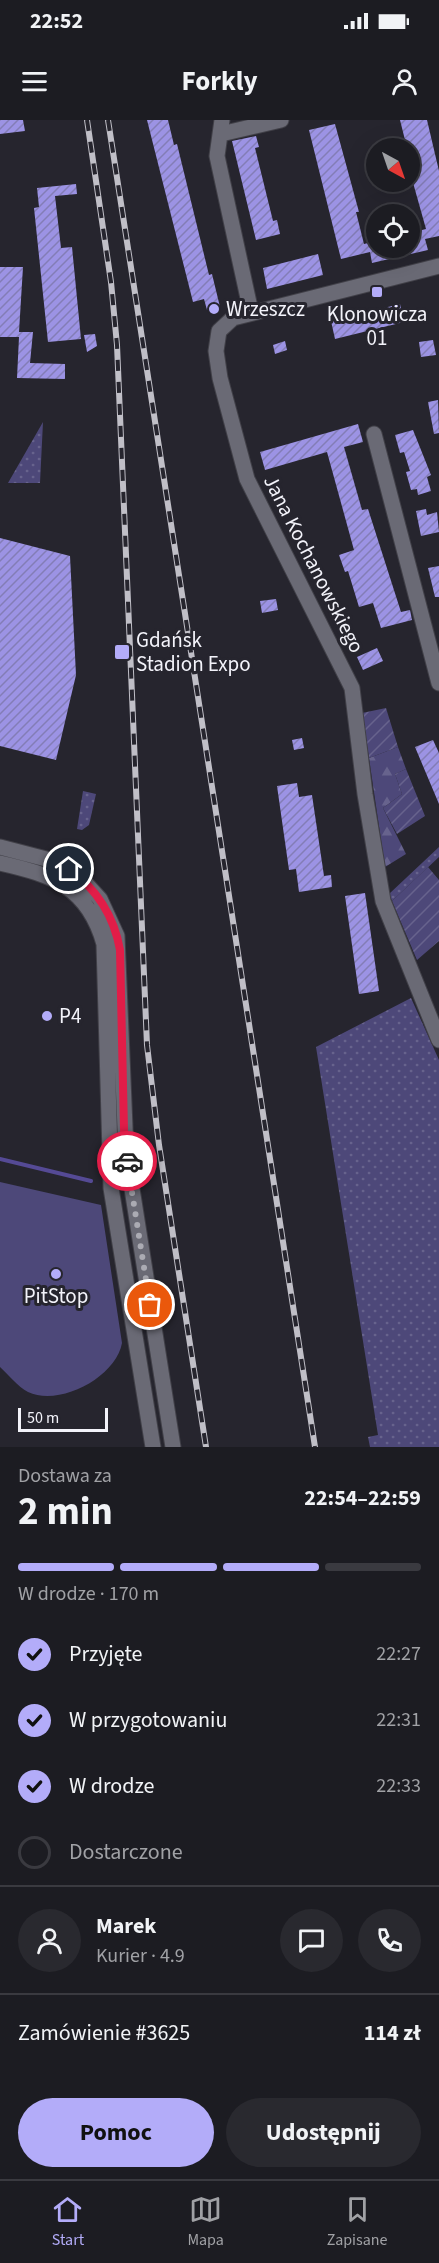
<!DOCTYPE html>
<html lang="pl">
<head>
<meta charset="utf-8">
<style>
	body { margin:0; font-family:"Source Sans 3",sans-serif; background:#29292f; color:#f1f3f6; height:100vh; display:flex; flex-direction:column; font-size:22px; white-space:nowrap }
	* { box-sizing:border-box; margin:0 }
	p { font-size:20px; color:#a0a1a5 }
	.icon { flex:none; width:33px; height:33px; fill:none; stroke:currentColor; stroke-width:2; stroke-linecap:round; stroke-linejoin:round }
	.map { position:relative; height:1327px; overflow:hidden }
	.details { display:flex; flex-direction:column; background:#1c1c22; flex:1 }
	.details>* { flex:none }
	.needle { width:39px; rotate:140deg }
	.buttons { position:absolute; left:366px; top:18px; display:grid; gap:12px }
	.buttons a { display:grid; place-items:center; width:54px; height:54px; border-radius:50%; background:#1c1c22; box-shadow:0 6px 24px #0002,0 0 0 2px #3a3a40; font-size:30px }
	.scale { position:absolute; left:18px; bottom:15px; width:90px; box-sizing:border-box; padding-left:6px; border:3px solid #f3f3fa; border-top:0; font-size:16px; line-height:21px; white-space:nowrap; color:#f3f3fa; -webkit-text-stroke:4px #26252e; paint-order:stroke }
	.pin { position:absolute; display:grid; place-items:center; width:51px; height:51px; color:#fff; margin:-26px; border:3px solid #fff; border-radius:50%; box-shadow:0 2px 6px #0007 }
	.courier { position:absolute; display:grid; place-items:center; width:60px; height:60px; margin:-30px; border:4px solid #e11d48; border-radius:50%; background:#fff; color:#222; box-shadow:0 2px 8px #0007 }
	.headline em { font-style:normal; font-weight:700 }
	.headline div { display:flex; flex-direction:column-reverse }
	.headline { display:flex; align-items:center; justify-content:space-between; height:102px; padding:0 18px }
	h1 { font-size:39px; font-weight:700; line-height:45px }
	.bar { display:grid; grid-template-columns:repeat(4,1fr); gap:9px 6px; align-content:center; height:72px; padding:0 18px }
	.bar i { height:8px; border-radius:4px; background:#3a3a40 }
	.bar .active { background:#b3acf9 }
	.bar p { grid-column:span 4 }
	.line { display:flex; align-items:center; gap:15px; padding:0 18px; border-top:2px solid #3a3a40 }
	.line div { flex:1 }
	.round { display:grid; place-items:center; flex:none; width:63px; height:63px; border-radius:32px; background:#29292f }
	ol { padding:0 18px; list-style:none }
	li { display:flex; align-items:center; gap:18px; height:66px }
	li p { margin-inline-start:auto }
	li .icon { padding:6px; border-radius:50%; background:#b3acf9; color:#111; stroke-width:4 }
	li:last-child { color:#a0a1a5 }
	li i { width:33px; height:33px; border:3px solid #3a3a40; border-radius:50% }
	.cta { display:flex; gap:12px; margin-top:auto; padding:12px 18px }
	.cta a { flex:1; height:69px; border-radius:36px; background:#b3acf9; color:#111; font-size:24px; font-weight:700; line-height:69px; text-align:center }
	.cta a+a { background:#29292f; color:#f1f3f6 }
	.status { display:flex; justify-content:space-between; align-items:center; height:42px; padding:0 30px; background:#1c1c22; direction:ltr }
	.status svg { height:16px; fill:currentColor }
	header { display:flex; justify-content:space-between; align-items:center; height:78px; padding:0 18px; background:#1c1c22; font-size:27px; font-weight:700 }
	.menu { display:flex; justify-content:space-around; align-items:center; height:84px; border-top:2px solid #3a3a40; background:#1c1c22; font-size:16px; color:#a0a1a5 }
	.menu a { display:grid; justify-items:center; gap:3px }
	.menu .active { color:#b3acf9 }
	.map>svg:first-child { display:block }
	.grass { fill:url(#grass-dots) }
	.forest { fill:url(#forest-firs) }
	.park { fill:#4d4879 }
	.garden { fill:url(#garden-furrows) }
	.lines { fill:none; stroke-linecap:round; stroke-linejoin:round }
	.stream { stroke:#554a95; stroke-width:4 }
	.building { fill:url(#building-hatch) }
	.minor-casing { stroke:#414048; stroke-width:17 }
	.minor { stroke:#6a6a75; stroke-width:15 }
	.rail-casing { stroke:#c0bfc7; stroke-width:6 }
	.rail { stroke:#26252e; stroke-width:4; stroke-dasharray:11; stroke-linecap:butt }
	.done { stroke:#ababb3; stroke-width:6; stroke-dasharray:0 10.8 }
	.route { stroke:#e11d48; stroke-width:8 }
	.poi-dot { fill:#b3acf9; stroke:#26252e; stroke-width:2 }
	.labels { text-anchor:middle; stroke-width:6; stroke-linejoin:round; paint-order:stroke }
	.poi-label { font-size:21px; fill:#f3f3fa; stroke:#26252e; text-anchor:start }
	.street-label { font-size:21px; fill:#f3f3fa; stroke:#26252e }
</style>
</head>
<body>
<div class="status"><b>22:52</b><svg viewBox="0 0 49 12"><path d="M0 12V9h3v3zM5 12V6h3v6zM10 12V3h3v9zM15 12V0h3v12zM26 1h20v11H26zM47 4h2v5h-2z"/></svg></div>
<header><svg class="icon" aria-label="menu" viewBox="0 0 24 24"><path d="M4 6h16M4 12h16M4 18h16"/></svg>Forkly<svg class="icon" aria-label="person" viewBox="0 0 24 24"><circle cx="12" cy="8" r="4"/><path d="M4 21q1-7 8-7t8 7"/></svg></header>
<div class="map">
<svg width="439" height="1327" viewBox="0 0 439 1327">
	<defs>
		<pattern id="grass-dots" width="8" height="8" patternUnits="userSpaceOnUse" patternTransform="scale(1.5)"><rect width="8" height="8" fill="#4d4879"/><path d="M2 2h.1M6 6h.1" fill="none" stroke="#67638d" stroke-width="1.8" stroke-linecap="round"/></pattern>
		<pattern id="forest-firs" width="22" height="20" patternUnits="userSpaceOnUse" patternTransform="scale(1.5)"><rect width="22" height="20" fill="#4d4879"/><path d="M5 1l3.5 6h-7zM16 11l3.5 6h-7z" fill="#67638d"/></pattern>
		<pattern id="garden-furrows" width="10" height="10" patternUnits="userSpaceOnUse" patternTransform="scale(1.5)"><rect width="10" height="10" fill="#4d4879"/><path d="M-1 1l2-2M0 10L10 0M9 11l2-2" fill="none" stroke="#67638d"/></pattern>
		<pattern id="building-hatch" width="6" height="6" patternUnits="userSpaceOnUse" patternTransform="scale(1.5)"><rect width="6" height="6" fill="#9c93e4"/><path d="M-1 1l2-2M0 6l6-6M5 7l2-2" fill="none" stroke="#837db6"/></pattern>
	</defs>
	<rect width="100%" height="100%" fill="#26252e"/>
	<path class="grass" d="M43,302L40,363H8Z
		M83,671L96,674L89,705L82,710L77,709Z
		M439,727V737L392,781L389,774Z
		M411,878L439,940V1327H370L368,1317L378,1315L316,927Z"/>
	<path class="forest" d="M398,627L406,649L395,654L402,674L383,688L406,734L385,747L369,638Z"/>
	<path class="park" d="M0,1062L101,1085L122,1223C116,1257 60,1287 28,1272C18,1267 8,1254 0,1247Z"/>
	<path class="garden" d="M386,588L398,627L369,638L362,593Z
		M406,649L425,696L397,714L383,688L402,674L395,654Z
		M428,747L439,760V821L417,840L392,781Z"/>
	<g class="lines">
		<path class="stream" d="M0,1039L91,1061"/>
	</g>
	<path class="building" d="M0,0H23L25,11L0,14Z
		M147,0H168L174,25L177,24L209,155L212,154L220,187L207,190L204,179L193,182Z
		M400,0H427L439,51V116L425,119L428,130L372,143L370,132L341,139L309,10L335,4L359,92H356L364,124L376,121V128H410V113L426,109L410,52V28H407Z
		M256,16L259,27L255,28L273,101L277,100L280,114L256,120L232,21Z
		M76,64L77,74L55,76L61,128L72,127L81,219L48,222L34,88L39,87L37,68Z
		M318,134L323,155L267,169L263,148Z
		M0,147H23L19,212H33L30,243L65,244V259L17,258L19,217H0Z
		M400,184L404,202L335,219L331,201Z
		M95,214L97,226L87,232L84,215Z
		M433,220L436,235L421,237L419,222Z
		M285,221L287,230L275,234L273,225Z
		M438,280L439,313L434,314L428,282Z
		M358,304L363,322L344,327L362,390L368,389L401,492L410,490L412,500L381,508L373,483L359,487L348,451L345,452L339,435L354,430L327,332L265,350L260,332Z
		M413,310L431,355L427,357L431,371L418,375L417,369L411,370L406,352L410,351L404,332L400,333L395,315Z
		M426,389L427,395L437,392L439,412L421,416L416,391Z
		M0,418L70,436L76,555L56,640L0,626Z
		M439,446V477H435L428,448Z
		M276,479L278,490L262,493L260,481Z
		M377,528L383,541L363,550L357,537Z
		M302,618L304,628L294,630L292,620Z
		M433,620L439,633V684L415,627Z
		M297,663L299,677L312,675L324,756L331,755L332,767L299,772L296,749L289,750L277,666Z
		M365,773L379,871L359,874L345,776Z"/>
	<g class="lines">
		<g class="minor-casing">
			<path id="minor" d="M222,0L217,36L251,192
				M221,14L281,0
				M439,146L233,198L219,211L216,231L220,258L247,359L352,568L365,674L383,781L439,920
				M374,314L439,563
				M0,727L50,740L79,756L100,779L117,816L126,1031L173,1327
				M0,743C53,755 88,767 104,824L111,1068L153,1327"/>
		</g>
		<use href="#minor" class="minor"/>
		<g class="rail-casing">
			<path id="rail" d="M87,0L111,162L117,225L147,925L159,1025L206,1327
				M108,0L315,1327"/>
		</g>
		<use href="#rail" class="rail"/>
	</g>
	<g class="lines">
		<path class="done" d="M127,1041L150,1185"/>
		<path class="route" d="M69,749C98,770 114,796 120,830L124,1010L127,1041"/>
	</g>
	<g class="poi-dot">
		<rect x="371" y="166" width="12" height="12" rx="3"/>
		<circle cx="214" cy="189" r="6"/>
		<rect x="114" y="524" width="16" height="16" rx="3"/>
		<circle cx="47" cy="896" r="6"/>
		<circle cx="56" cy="1154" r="6"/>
	</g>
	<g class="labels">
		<g class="poi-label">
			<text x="226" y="196">Wrzeszcz</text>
			<text x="377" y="201" text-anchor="middle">Klonowicza<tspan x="377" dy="24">01</tspan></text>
			<text x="136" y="527">Gdańsk<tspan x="136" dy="24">Stadion Expo</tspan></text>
			<text x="59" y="903">P4</text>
			<text x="56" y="1183" text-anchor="middle">PitStop</text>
		</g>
		<g class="street-label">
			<text transform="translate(314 444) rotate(63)" y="7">Jana Kochanowskiego</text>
		</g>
	</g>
</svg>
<div class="buttons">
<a><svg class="needle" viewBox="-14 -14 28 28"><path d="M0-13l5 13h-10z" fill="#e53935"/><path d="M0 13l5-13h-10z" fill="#a0a1a5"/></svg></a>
<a><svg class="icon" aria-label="locate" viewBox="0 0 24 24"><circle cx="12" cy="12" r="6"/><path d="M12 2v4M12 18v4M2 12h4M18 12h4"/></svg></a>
</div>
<div class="scale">50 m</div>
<div class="pin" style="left:150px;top:1185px;background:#ea580c"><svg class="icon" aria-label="bag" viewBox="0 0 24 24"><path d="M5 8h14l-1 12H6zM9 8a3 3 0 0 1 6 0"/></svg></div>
<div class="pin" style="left:69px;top:749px;background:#1f2937"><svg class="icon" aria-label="home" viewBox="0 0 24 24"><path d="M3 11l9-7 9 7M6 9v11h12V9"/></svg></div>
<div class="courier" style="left:127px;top:1041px"><svg class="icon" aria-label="car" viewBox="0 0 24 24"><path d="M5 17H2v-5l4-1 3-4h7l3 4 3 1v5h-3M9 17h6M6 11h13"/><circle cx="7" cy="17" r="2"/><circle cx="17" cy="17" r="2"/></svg></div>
</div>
<section class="details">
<div class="headline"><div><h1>2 min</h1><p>Dostawa za</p></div><em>22:54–22:59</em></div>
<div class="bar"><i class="active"></i><i class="active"></i><i class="active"></i><i></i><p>W drodze · 170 m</p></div>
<ol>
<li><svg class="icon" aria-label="check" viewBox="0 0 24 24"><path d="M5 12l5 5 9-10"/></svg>Przyjęte<p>22:27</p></li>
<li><svg class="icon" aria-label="check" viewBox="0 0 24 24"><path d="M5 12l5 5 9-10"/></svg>W przygotowaniu<p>22:31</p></li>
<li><svg class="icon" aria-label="check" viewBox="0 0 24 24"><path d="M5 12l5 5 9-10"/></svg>W drodze<p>22:33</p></li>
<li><i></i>Dostarczone</li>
</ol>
<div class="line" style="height:108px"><a class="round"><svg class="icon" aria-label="person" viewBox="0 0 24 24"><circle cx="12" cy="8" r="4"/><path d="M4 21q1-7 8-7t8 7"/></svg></a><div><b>Marek</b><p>Kurier · 4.9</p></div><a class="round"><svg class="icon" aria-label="chat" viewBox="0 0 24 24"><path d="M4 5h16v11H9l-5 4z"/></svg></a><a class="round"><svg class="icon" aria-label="phone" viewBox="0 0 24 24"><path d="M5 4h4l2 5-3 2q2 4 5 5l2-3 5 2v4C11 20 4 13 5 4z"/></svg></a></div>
<div class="line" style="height:78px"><div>Zamówienie #3625</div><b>114 zł</b></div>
<div class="cta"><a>Pomoc</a><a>Udostępnij</a></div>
</section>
<nav class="menu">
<a class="active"><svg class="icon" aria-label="home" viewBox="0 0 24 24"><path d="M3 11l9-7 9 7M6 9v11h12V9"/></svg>Start</a>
<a><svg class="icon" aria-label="map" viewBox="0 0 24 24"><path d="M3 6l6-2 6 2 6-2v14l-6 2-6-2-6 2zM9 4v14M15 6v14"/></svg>Mapa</a>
<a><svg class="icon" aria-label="saved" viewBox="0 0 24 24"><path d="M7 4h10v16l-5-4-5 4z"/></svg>Zapisane</a>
</nav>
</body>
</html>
